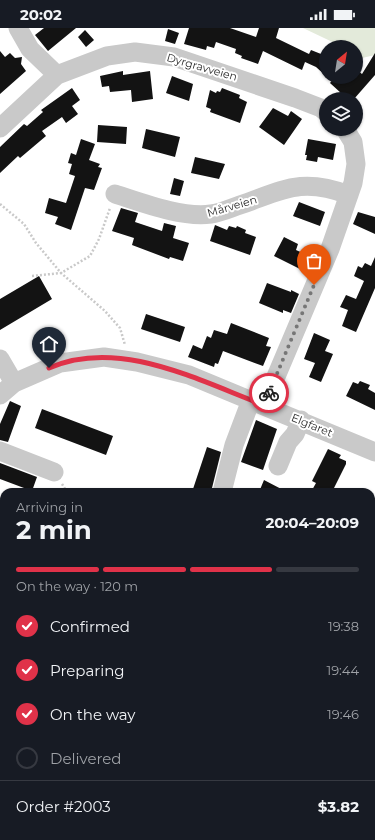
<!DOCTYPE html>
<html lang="en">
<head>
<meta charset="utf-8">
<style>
	body { margin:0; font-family:Montserrat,sans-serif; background:#20242c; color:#f1f3f6; height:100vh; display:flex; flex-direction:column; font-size:15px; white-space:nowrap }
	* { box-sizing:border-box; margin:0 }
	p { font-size:13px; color:#9ea1a6 }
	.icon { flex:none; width:22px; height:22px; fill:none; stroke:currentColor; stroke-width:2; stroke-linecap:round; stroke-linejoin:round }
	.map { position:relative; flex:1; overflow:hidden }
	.sheet { position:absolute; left:0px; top:460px; width:375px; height:352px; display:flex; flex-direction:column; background:#171b24; border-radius:12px 12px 0 0; box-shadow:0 1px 3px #0004 }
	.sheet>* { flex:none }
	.needle { width:26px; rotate:30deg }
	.tools { position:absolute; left:319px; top:12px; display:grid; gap:8px }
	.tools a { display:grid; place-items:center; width:44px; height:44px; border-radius:50%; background:#171b24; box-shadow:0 1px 3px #0004; font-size:20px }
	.pin { position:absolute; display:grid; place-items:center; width:34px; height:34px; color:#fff; margin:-41px -17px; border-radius:50% 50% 50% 0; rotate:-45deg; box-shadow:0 0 4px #0007 }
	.pin .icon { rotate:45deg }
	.courier { position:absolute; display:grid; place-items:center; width:40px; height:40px; margin:-20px; border:3px solid #e03249; border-radius:50%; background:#fff; color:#222; box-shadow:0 1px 5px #0007 }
	.overview em { font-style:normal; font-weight:700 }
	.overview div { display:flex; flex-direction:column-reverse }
	.overview { display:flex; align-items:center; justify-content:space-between; height:68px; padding:0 16px }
	h1 { font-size:26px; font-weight:700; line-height:30px }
	.bar { display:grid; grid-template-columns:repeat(4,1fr); gap:6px 4px; align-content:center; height:48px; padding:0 16px }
	.bar i { height:5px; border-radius:3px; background:#363941 }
	.bar .selected { background:#e03249 }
	.bar p { grid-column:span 4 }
	.line { display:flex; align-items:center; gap:10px; padding:0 16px; border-top:1px solid #363941 }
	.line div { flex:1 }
	ol { padding:0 16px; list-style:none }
	li { display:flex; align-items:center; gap:12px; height:44px }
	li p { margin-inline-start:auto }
	li .icon { padding:4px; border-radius:50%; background:#e03249; color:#fff; stroke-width:4 }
	li:last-child { color:#9ea1a6 }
	li i { width:22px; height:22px; border:2px solid #363941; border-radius:50% }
	.status { display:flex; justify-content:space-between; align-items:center; height:28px; padding:0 20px; background:#171b24; direction:ltr }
	.status svg { height:11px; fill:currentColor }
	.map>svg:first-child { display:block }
	.green { fill:#e3eada }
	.building { fill:#131313 }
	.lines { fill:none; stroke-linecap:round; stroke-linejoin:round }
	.path { stroke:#c9c9c9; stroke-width:2.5; stroke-dasharray:2 2; stroke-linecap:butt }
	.minor { stroke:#c9c9c9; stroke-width:19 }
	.major { stroke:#a4a4a4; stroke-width:22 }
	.done { stroke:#767676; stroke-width:4; stroke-dasharray:0 7.2 }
	.route { stroke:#e03249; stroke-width:5 }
	.labels { text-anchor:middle; stroke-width:4; stroke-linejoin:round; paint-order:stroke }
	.street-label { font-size:11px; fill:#2c2c2c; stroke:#fff }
</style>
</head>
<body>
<div class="status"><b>20:02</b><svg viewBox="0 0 49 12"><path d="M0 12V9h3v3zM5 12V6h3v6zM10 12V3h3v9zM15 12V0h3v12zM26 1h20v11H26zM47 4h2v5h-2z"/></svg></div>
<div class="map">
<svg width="375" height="812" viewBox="0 0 375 812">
	<rect width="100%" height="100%" fill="#fff"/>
	<path class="green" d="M303,0H375V27L362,30L356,27V19H343Z
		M0,596L4,598V635L0,633Z
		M0,701L4,703V726L1,733L4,735V747L0,750Z"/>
	<path class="building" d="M44,0H76L48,23L35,7Z
		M189,0H230L256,9L259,0H279L276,10L309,26L311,22L326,28V48L316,39L305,34L302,42L263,23L258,36L241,30L242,28L235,25L236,21L216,14L214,20L207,18L206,22L184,16Z
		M168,1L179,5L175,16L165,13Z
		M85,2L94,12L86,19L78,9Z
		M0,23L5,29L10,25L15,30L22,29L21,36L26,43L0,66Z
		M375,25V47L354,71H338L342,66L330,55L335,49H356V41L362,46Z
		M123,43V47L150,43L153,71L132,74L131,62L110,64L109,58L102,59L100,48Z
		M172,48L193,56L189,73L166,65Z
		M72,60L80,72L72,78L78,86L66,95L62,89L42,103L46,108L20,130L18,128L0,145V119L24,96L27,98L43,84L41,82Z
		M222,60L240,67L239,70L247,74L240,95L210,84L211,81L206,79L210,62L216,65L217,63L220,64Z
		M273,80L288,88L291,83L302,91L284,117L259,99Z
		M98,97L127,99L126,116L97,114Z
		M146,101L180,109L175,129L142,120Z
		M81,111L95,116L89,132L100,136L98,139L102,140L94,162L85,160L71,202L55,196L58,189L45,185L49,170L66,175L75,148L69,146L72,136L68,135L71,125L76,127Z
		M308,111L336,116L333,132L318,129L317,134L306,132L307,127H305Z
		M195,129L225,136L219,151L191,145Z
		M174,150L184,153L180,168L170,166Z
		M299,174L325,184L320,198L293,188Z
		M121,180L138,185L135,194L162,203L164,195L176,198L173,210L189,215L183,233L170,229L169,231L132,217L134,210L112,203Z
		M358,184L375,189V206L353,196Z
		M215,197L227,202L229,198L236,200L237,198L246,202L245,205L256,209L250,227L210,213Z
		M284,209L298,216L296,222L307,227L300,241L274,228Z
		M375,229V260L356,304L342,298L348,282L340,279L346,267L356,271L364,253L354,248L358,238L362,240L365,235L371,238Z
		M39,248L52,271L0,302V271Z
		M267,255L291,264V262L299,266L291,285L283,282V285L259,275Z
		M146,286L185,299L180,314L141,301Z
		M231,295L269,310L266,318L271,319L263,338L223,323L218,336L215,335L214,339L188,329L193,317L202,321L207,308L211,310L214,302L227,306Z
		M314,305L330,312L325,323L333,326L321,354L309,349L315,335L304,331Z
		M360,353L370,357L368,361L375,365V382L346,368L353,354L358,356Z
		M10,373L21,378L8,414L0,412V396Z
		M42,381L113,408L106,427L35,400Z
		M256,392L277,401L263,442L241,434Z
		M207,419L221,424L211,464H192Z
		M328,421L341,427L339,430L346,433V436L332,464H311L316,455L312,453Z
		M0,435L37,449L32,463L0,451Z
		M264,452L287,464H259Z"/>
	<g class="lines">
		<path class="path" d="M0,176L24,196L36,215L61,245L105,283L120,300L125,317
			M32,248L61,245L90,228L99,211L110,180
			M62,456L67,464
			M371,508L375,501
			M129,812L132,808"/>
		<path class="minor" d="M18,0L30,21L57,47
			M0,100L57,47L107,28L135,24L174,29L295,70L321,80L326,84
			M115,166C143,175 182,190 211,186C220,185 231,180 240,177C284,162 301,149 349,167
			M0,331L14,355
			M0,367L14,355L60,335L104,329L137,334L189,347L375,424
			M264,377L330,221L353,155L356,136L353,114L345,101
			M0,423L54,444
			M278,438L288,414L295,406L301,392
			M222,464L234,417L251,372
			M0,567L4,560
			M371,601L375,596
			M0,643L4,647
			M371,716L375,714
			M0,762L4,759
			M0,779L4,783
			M371,806L375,808
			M32,808L36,812
			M283,812L286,808"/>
		<path class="major" d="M371,540L375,533
			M150,812L153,808"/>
	</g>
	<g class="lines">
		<path class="done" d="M269,365L314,257"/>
		<path class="route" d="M49,340C119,309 199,353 264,377L269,365"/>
	</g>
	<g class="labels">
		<g class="street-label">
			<text transform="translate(202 39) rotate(16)" y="4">Dyrgravveien</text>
			<text transform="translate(232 178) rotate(-16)" y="4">Mårveien</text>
			<text transform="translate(312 397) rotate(22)" y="4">Elgfaret</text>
		</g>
	</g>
</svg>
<div class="tools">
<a><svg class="needle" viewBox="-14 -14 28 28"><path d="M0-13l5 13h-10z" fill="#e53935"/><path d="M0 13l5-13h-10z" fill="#9ea1a6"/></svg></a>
<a><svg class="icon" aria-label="layers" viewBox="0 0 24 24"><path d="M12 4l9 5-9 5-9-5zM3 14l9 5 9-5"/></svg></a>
</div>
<div class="pin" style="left:314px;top:257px;background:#ea580c"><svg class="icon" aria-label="bag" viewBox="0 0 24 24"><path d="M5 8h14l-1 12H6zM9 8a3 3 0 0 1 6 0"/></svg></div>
<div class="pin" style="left:49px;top:340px;background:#1f2937"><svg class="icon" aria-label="home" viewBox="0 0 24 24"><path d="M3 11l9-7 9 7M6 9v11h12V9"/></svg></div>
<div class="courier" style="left:269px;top:365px"><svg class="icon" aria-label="bike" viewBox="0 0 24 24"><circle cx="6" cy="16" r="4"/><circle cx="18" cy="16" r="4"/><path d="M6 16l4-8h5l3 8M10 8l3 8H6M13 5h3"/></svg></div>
<section class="sheet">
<div class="overview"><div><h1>2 min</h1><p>Arriving in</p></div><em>20:04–20:09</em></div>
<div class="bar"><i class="selected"></i><i class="selected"></i><i class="selected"></i><i></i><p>On the way · 120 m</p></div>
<ol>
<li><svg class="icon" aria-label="check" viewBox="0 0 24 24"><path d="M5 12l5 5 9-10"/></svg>Confirmed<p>19:38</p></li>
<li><svg class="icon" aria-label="check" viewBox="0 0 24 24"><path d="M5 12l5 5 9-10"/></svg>Preparing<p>19:44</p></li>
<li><svg class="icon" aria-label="check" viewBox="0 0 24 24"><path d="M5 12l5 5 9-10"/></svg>On the way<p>19:46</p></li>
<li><i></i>Delivered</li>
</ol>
<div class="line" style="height:52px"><div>Order #2003</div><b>$3.82</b></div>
</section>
</div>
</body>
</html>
